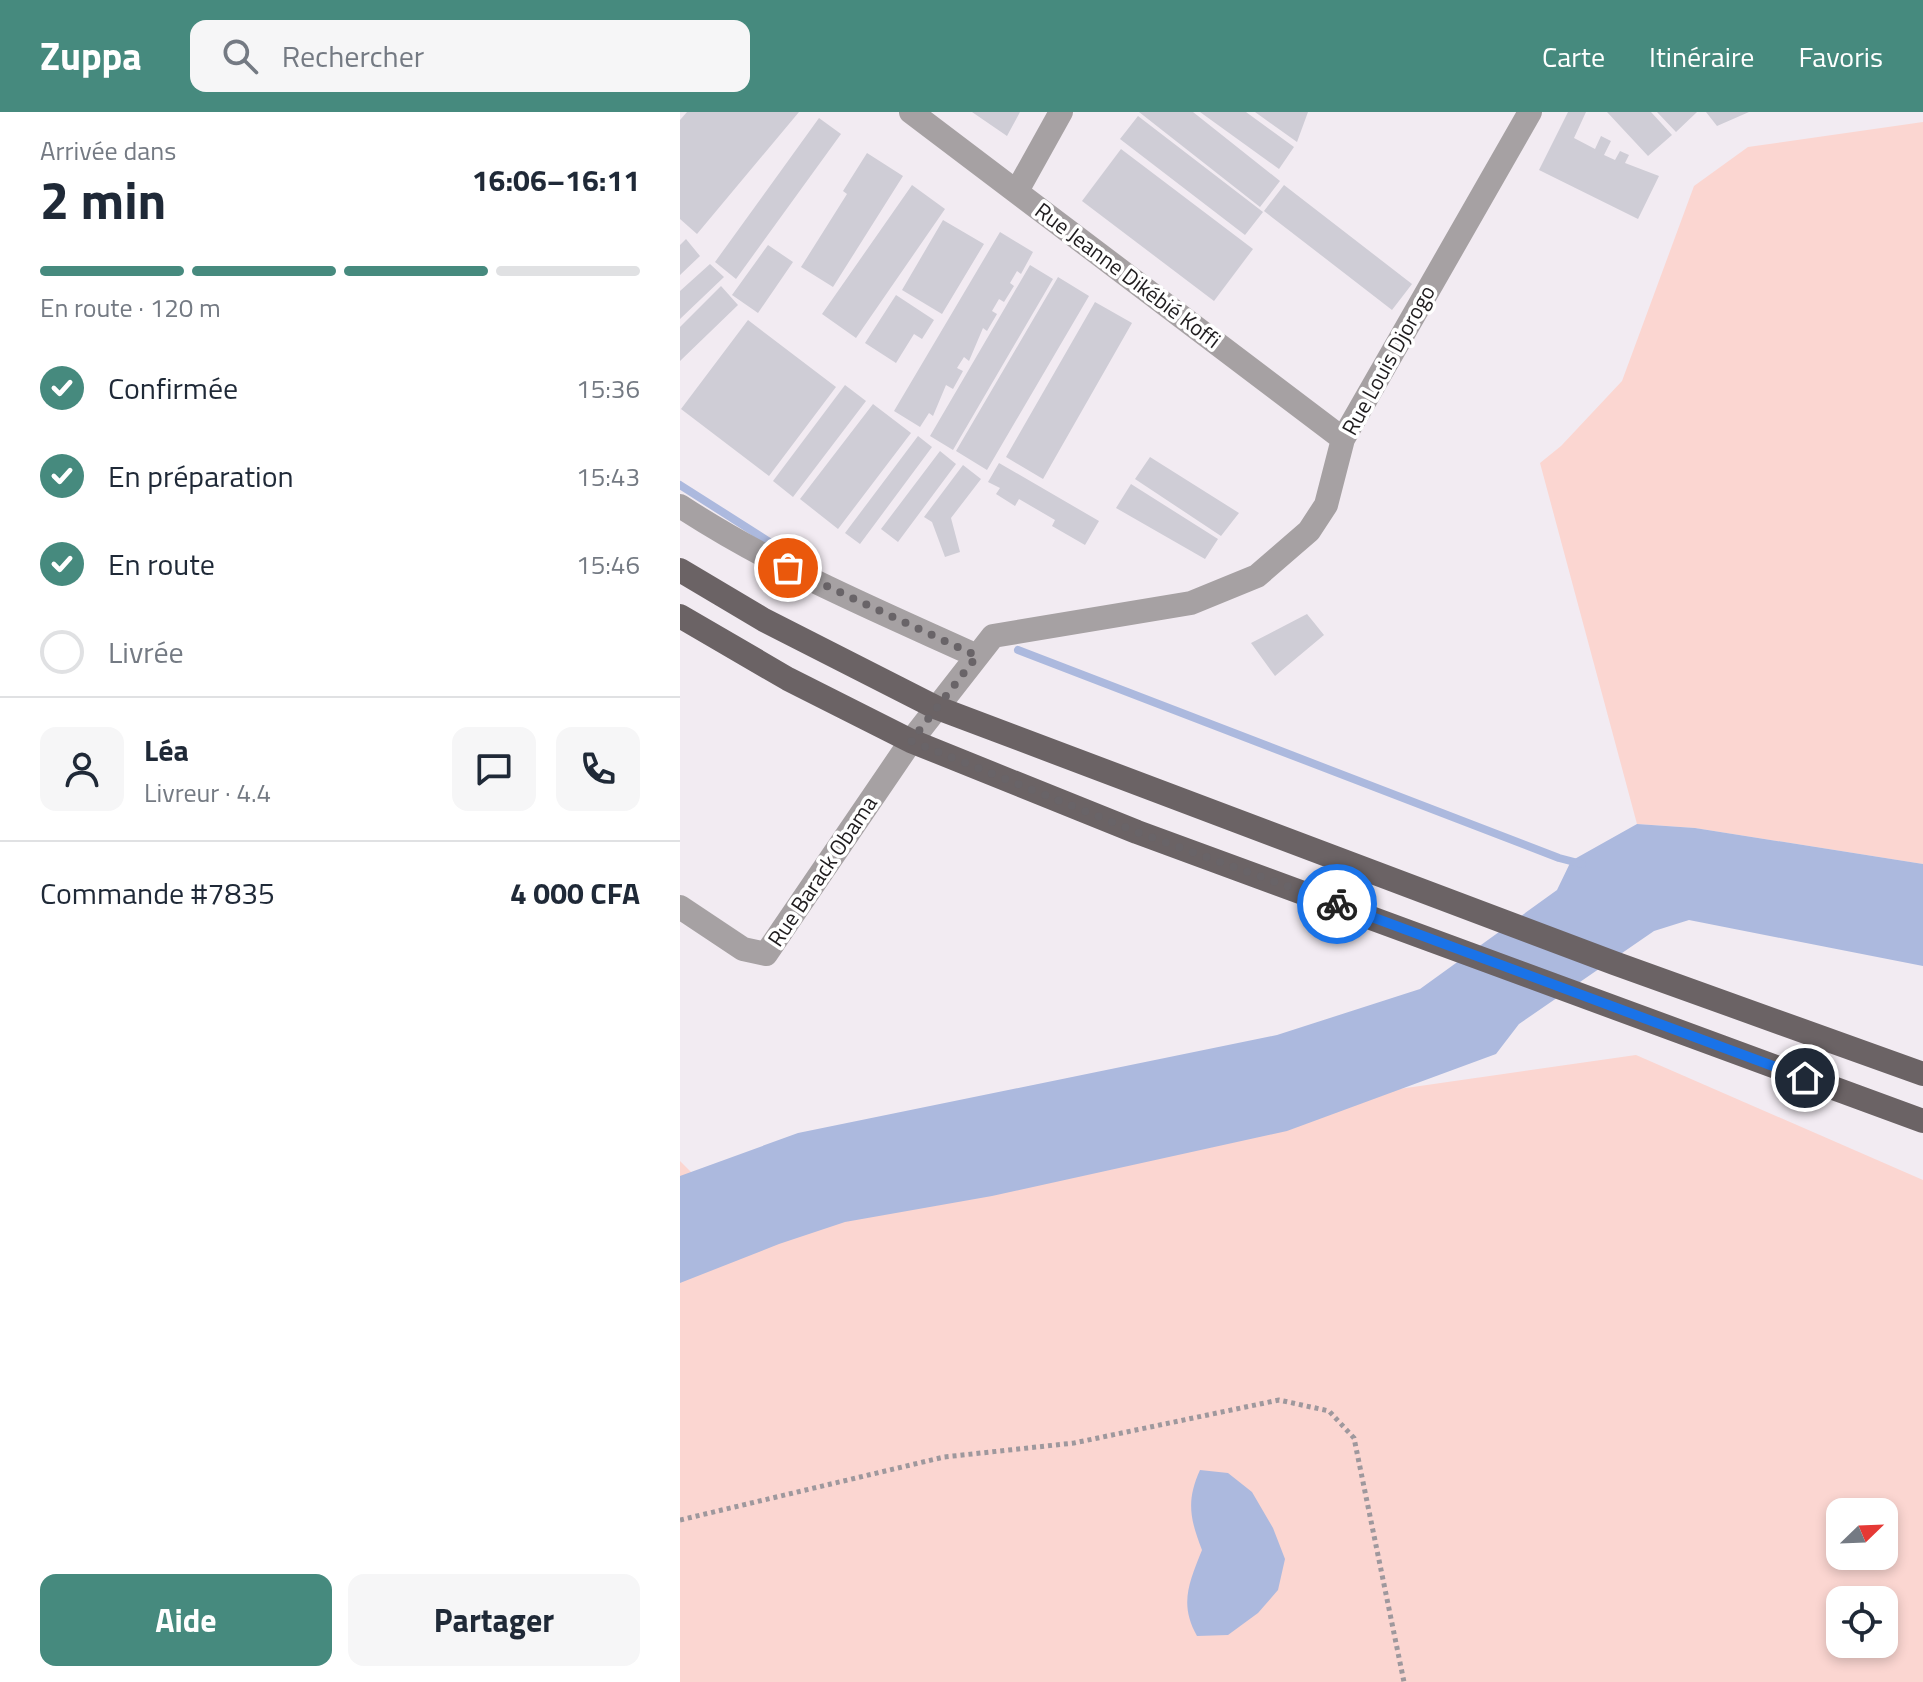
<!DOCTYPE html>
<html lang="fr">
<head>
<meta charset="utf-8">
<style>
	body { margin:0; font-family:"Titillium Web",sans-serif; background:#f6f6f7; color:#1f2937; height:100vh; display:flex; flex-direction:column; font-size:30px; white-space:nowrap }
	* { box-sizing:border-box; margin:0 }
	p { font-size:26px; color:#747a83 }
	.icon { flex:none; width:44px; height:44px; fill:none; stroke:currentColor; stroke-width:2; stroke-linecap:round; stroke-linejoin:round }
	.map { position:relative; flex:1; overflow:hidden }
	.panel { display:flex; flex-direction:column; background:#fff; width:680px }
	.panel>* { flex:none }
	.needle { width:52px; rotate:67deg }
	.buttons { position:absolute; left:1146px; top:1386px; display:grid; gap:16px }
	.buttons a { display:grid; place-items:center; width:72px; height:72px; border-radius:16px; background:#fff; box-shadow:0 4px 12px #0003; font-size:40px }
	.pin { position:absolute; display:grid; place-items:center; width:68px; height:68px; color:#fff; margin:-34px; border:4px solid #fff; border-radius:50%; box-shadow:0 2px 8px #0007 }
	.courier { position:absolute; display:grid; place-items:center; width:80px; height:80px; margin:-40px; border:6px solid #1a73e8; border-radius:50%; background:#fff; color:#222; box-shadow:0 2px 10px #0007 }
	.head em { font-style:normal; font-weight:700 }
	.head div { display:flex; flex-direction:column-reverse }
	.head { display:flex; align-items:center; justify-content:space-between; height:136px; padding:0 40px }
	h1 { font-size:52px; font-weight:700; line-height:60px }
	.bar { display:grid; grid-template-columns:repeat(4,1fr); gap:12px 8px; align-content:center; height:96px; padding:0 40px }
	.bar i { height:10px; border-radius:6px; background:#e0e1e3 }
	.bar .on { background:#468a7e }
	.bar p { grid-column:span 4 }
	.line { display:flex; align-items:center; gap:20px; padding:0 40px; border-top:2px solid #e0e1e3 }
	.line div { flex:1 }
	.round { display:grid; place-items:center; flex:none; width:84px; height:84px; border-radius:16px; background:#f6f6f7 }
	ol { padding:0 40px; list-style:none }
	li { display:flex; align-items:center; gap:24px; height:88px }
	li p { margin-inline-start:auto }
	li .icon { padding:8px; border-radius:50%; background:#468a7e; color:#fff; stroke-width:4 }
	li:last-child { color:#747a83 }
	li i { width:44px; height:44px; border:4px solid #e0e1e3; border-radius:50% }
	.primary-button { display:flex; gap:16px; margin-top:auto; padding:16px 40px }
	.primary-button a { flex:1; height:92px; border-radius:16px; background:#468a7e; color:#fff; font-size:32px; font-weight:700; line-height:92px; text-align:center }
	.primary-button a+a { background:#f6f6f7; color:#1f2937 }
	header { display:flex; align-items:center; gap:48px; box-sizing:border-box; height:112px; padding:0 40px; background:#468a7e; color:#fff }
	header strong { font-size:38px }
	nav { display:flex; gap:44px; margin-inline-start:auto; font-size:28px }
	.search { width:560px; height:72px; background:#f6f6f7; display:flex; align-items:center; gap:20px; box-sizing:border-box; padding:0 28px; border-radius:16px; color:#747a83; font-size:30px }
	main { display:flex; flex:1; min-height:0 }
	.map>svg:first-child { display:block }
	.green { fill:#fbd6d1; fill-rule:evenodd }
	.water { fill:#acb9de }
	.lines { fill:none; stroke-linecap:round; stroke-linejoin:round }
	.stream { stroke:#acb9de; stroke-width:8 }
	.building { fill:#cfcdd6 }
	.path { stroke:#9e989d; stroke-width:5; stroke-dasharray:4 4; stroke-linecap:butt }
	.minor { stroke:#a6a1a3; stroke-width:24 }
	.major { stroke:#6b6365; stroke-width:24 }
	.done { stroke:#696468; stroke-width:8; stroke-dasharray:0 14.4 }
	.route { stroke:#1a73e8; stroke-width:10 }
	.labels { text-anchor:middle; stroke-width:7; stroke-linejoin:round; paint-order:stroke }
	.street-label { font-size:22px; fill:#1f1c1e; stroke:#fff }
</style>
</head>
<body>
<header>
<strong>Zuppa</strong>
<div class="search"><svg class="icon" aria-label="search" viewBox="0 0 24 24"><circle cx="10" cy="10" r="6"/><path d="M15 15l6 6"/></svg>Rechercher</div>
<nav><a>Carte</a><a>Itinéraire</a><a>Favoris</a></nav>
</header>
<main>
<section class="panel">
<div class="head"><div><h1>2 min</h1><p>Arrivée dans</p></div><em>16:06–16:11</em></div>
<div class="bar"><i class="on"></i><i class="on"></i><i class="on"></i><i></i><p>En route · 120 m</p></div>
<ol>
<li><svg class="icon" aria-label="check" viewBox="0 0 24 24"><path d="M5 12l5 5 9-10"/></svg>Confirmée<p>15:36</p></li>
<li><svg class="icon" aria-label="check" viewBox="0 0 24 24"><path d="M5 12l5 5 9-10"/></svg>En préparation<p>15:43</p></li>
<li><svg class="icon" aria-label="check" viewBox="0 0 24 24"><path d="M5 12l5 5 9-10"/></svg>En route<p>15:46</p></li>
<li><i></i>Livrée</li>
</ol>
<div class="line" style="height:144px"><a class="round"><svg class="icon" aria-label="person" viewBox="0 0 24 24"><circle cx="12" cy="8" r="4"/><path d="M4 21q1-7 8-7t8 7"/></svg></a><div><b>Léa</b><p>Livreur · 4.4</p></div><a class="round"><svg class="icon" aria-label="chat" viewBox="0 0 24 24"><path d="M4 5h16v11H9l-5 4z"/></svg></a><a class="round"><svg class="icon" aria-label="phone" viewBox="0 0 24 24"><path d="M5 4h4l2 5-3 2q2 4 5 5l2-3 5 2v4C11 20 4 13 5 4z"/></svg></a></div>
<div class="line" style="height:104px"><div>Commande #7835</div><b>4 000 CFA</b></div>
<div class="primary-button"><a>Aide</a><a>Partager</a></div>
</section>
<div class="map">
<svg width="1243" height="1570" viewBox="0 0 1243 1570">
	<rect width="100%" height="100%" fill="#f2ebf2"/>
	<path class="green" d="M1243,10V752L1015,716L957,712L860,351L881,334L942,269L1014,74L1068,35Z
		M956,943L1243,1068V1570H0V1049L22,1071L399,1023ZM1160,1400H1204V1444H1160ZM1160,1488H1204V1532H1160Z"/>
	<path class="water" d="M957,712L1015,716L1243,752V854L1009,808L974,819L839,912L816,942L607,1019L312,1084L165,1110L99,1132L0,1171V1064L118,1021L597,923L740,877L877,778L891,749Z
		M520,1358L548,1361L572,1380L593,1416L605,1447L598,1478L578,1501L548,1523L517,1524C499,1492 509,1471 522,1438C510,1407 506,1389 520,1358Z"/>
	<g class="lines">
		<path class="stream" d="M0,373L124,452
			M338,538L879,746L902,752"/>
	</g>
	<path class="building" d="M7,0H119L17,122L0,107V8Z
		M292,0H340L327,24Z
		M459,0H513L600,69L580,95Z
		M520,0H566L614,35L599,57Z
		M575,0H628L617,30Z
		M888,0H906L894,26L915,37L921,24L931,29L924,43L935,48L940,39L949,43L945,51L979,64L958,107L859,58Z
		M927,0H971L992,23L968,44Z
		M977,0H1017L996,20Z
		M1026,0H1069L1037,14Z
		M458,4L583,100L565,123L440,27Z
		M139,6L161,22L56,167L35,150Z
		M441,37L573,137L534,189L402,89Z
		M187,41L223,64L153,175L121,155L167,82L163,79Z
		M232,73L265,97L176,226L142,202Z
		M604,73L732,172L712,198L584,99Z
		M263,108L304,132L262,202L222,178Z
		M320,120L353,140L341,162L337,159L330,171L334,174L324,190L319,187L312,199L317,202L307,219L303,216L289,249L284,245L277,256L283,259L273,277L266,273L253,304L249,301L240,315L214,299Z
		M6,127L20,144L0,163V133Z
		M88,133L113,150L78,201L52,183Z
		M30,152L44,165L0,207V179Z
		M350,153L373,167L273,338L250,324Z
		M378,165L409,184L307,358L276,339Z
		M41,174L58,193L0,249V215Z
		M216,183L254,208L242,227L234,222L216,251L185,231Z
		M415,190L452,211L363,367L326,345Z
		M68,208L156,275L89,364L1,297Z
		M165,273L186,289L113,385L93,369Z
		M193,292L231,321L158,417L120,387Z
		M238,324L252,335L180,432L165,421Z
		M260,339L276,352L218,430L201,417Z
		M470,345L559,401L541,424L455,367Z
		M319,351L419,409L405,433L372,414L375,408L339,387L335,394L316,382L320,376L308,370Z
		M283,353L301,367L271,406L280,440L265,445L252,410L244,405Z
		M451,372L538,427L525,447L436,396Z
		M627,502L644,523L595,564L571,531Z"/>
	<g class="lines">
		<path class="path" d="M0,1408L264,1345L394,1331L599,1288L649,1299L674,1326L724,1570"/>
		<path class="minor" d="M231,0L663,327
			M337,79L381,0
			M0,394C93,455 196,498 297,544
			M0,795L63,837L86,842L231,629L313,524L511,491L577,464L629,419L646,393L663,327L850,0"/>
		<path class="major" d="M0,458L84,508L255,595L934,851L1243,962
			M0,504L108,567L231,629L457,720L1243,1009"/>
	</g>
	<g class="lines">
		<path class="done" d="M108,456L297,544L231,629L457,720L657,792"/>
		<path class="route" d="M657,792L1125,966"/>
	</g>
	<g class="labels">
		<g class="street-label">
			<text transform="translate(448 163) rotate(37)" y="8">Rue Jeanne Dikébié Koffi</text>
			<text transform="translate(708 248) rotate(-61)" y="8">Rue Louis Djorogo</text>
			<text transform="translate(142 759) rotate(-56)" y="8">Rue Barack Obama</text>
		</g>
	</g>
</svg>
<div class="buttons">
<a><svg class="needle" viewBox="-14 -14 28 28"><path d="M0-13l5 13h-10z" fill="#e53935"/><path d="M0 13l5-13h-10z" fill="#747a83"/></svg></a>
<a><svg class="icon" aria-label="locate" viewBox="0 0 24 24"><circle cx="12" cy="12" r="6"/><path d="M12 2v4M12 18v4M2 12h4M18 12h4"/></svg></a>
</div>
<div class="pin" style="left:108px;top:456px;background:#ea580c"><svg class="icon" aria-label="bag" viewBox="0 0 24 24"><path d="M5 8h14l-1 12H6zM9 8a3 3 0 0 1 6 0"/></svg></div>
<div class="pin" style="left:1125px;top:966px;background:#1f2937"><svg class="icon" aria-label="home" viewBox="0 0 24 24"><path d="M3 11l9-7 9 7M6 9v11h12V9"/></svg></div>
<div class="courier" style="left:657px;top:792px"><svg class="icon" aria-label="bike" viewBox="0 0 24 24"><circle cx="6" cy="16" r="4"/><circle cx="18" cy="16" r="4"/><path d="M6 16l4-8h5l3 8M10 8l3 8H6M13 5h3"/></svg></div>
</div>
</main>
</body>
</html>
